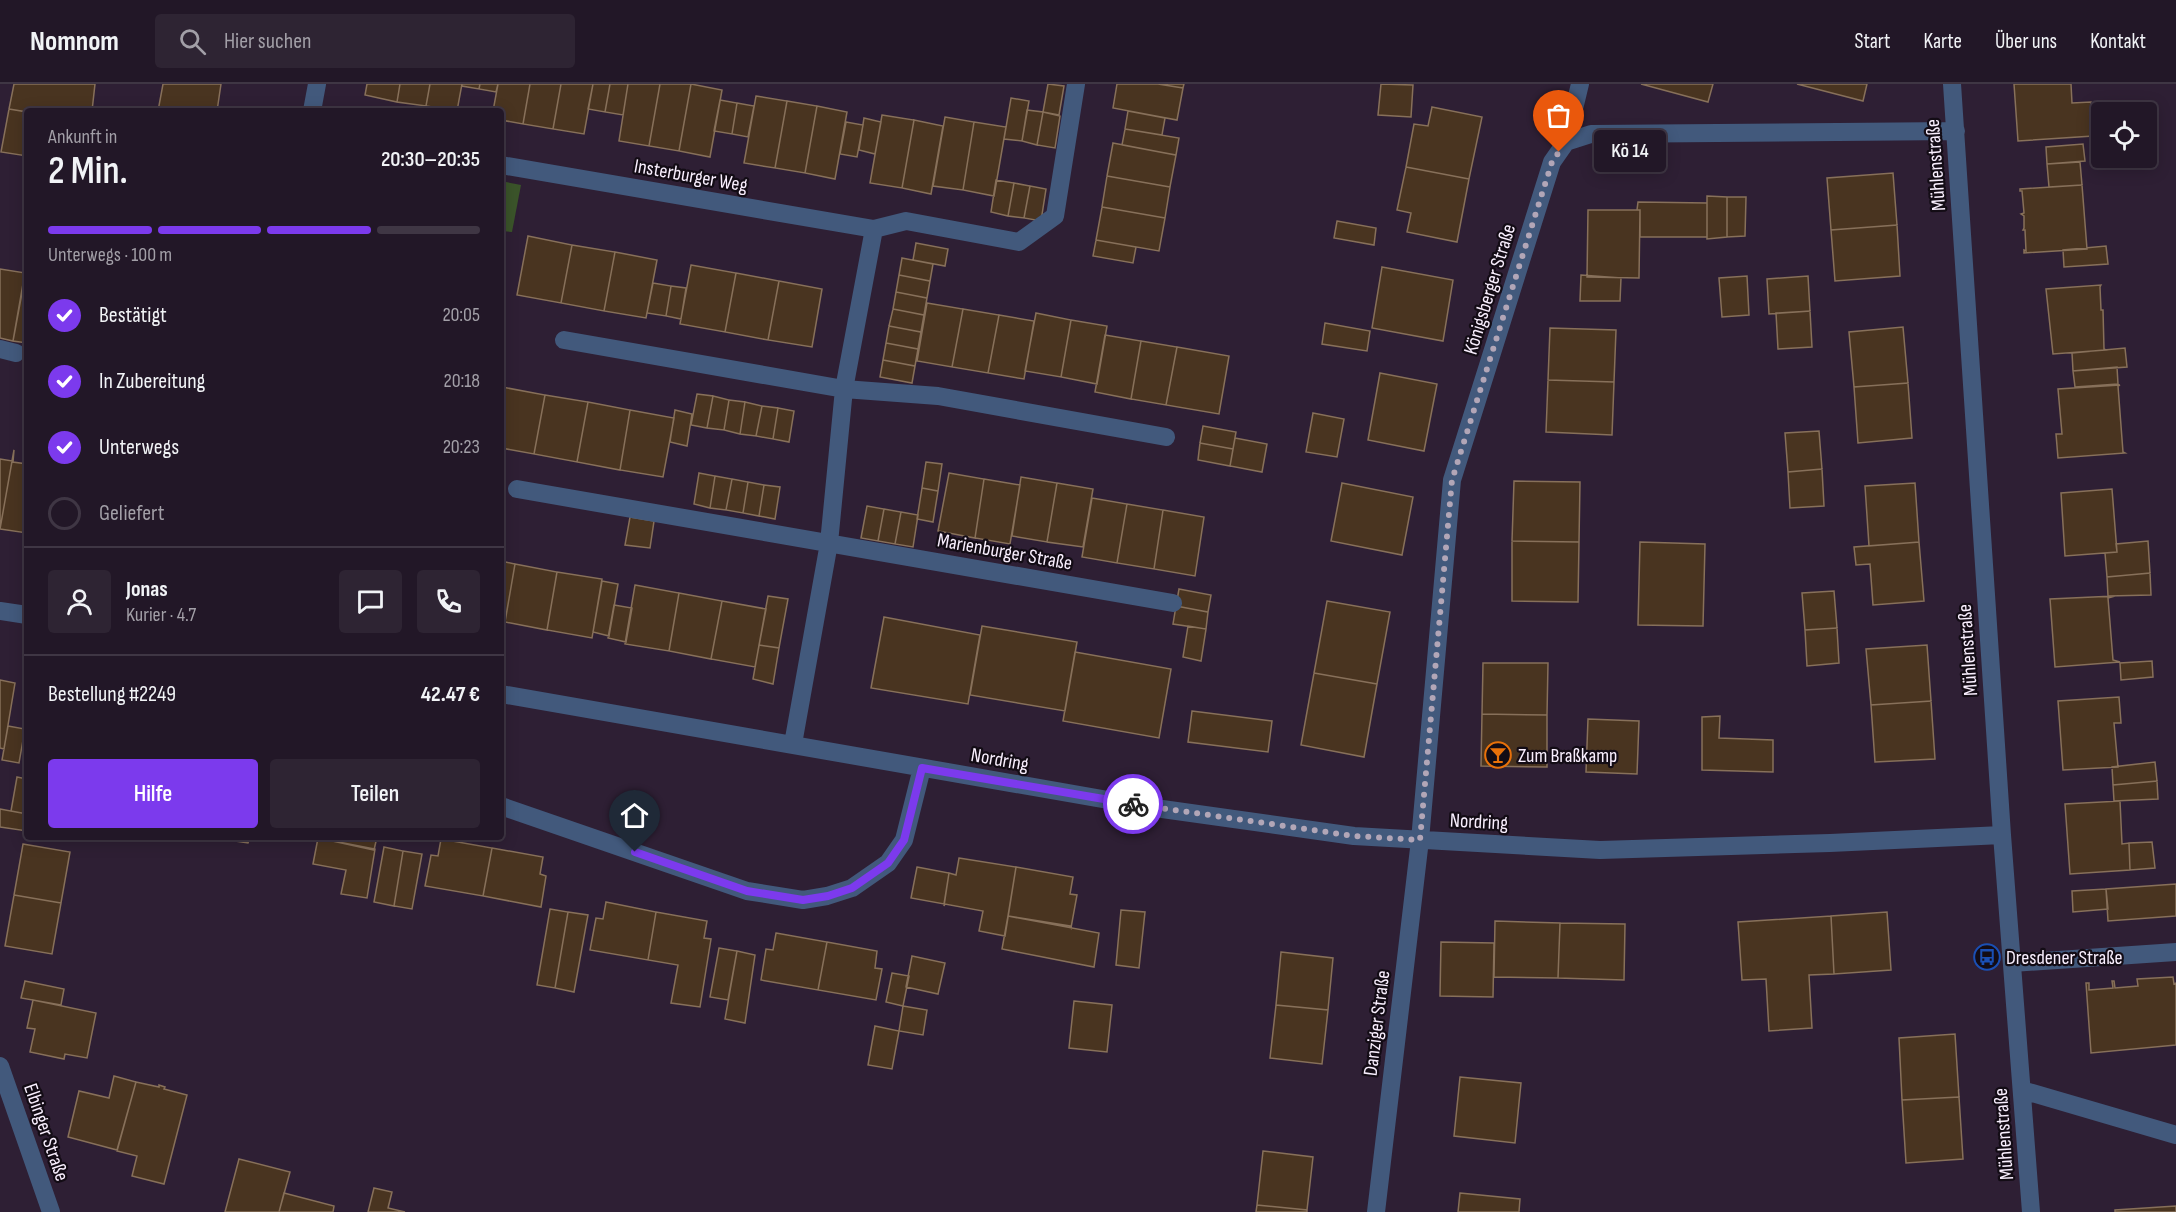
<!DOCTYPE html>
<html lang="de">
<head>
<meta charset="utf-8">
<style>
	body { margin:0; font-family:"Sofia Sans Condensed",sans-serif; background:#2e2433; color:#f1f3f6; height:100vh; display:flex; flex-direction:column; font-size:22px; white-space:nowrap }
	* { box-sizing:border-box; margin:0 }
	p { font-size:20px; color:#a29fa7 }
	.icon { flex:none; width:33px; height:33px; fill:none; stroke:currentColor; stroke-width:2; stroke-linecap:round; stroke-linejoin:round }
	.map { position:relative; flex:1; overflow:hidden }
	.panel { position:absolute; left:24px; top:24px; width:480px; height:732px; display:flex; flex-direction:column; background:#221727; border-radius:6px; box-shadow:0 3px 15px #0003,0 0 0 2px #3f3644 }
	.panel>* { flex:none }
	.fabs { position:absolute; left:2091px; top:18px; display:grid; gap:12px }
	.fabs a { display:grid; place-items:center; width:66px; height:66px; border-radius:6px; background:#221727; box-shadow:0 3px 15px #0003,0 0 0 2px #3f3644; font-size:30px }
	.pin { position:absolute; display:grid; place-items:center; width:51px; height:51px; color:#fff; margin:-62px -26px; border-radius:50% 50% 50% 0; rotate:-45deg; box-shadow:0 0 6px #0007 }
	.pin .icon { rotate:45deg }
	.courier { position:absolute; display:grid; place-items:center; width:60px; height:60px; margin:-30px; border:4px solid #7c3aed; border-radius:50%; background:#fff; color:#222; box-shadow:0 2px 8px #0007 }
	.bubble { position:absolute; height:42px; border-radius:6px; background:#221727; box-shadow:0 3px 15px #0003,0 0 0 2px #3f3644; font-size:20px; font-weight:600; line-height:42px; text-align:center }
	.summary em { font-style:normal; font-weight:600 }
	.summary div { display:flex; flex-direction:column-reverse }
	.summary { display:flex; align-items:center; justify-content:space-between; height:102px; padding:0 24px }
	h1 { font-size:39px; font-weight:600; line-height:45px }
	.bar { display:grid; grid-template-columns:repeat(4,1fr); gap:9px 6px; align-content:center; height:72px; padding:0 24px }
	.bar i { height:8px; border-radius:4px; background:#3f3644 }
	.bar .on { background:#7c3aed }
	.bar p { grid-column:span 4 }
	.line { display:flex; align-items:center; gap:15px; padding:0 24px; border-top:2px solid #3f3644 }
	.line div { flex:1 }
	.round { display:grid; place-items:center; flex:none; width:63px; height:63px; border-radius:6px; background:#2e2433 }
	ol { padding:0 24px; list-style:none }
	li { display:flex; align-items:center; gap:18px; height:66px }
	li p { margin-inline-start:auto }
	li .icon { padding:6px; border-radius:50%; background:#7c3aed; color:#fff; stroke-width:4 }
	li:last-child { color:#a29fa7 }
	li i { width:33px; height:33px; border:3px solid #3f3644; border-radius:50% }
	.primary-button { display:flex; gap:12px; margin-top:auto; padding:12px 24px }
	.primary-button a { flex:1; height:69px; border-radius:6px; background:#7c3aed; color:#fff; font-size:24px; font-weight:600; line-height:69px; text-align:center }
	.primary-button a+a { background:#2e2433; color:#f1f3f6 }
	header { display:flex; align-items:center; gap:36px; box-sizing:border-box; height:84px; padding:0 30px; background:#221727; border-bottom:2px solid #3f3644 }
	header strong { font-size:28px }
	nav { display:flex; gap:33px; margin-inline-start:auto; font-size:21px }
	.search { width:420px; height:54px; background:#2e2433; display:flex; align-items:center; gap:15px; box-sizing:border-box; padding:0 21px; border-radius:6px; color:#a29fa7; font-size:22px }
	.map>svg:first-child { display:block }
	.green { fill:#3b542a }
	.building { fill:#493420; stroke:#87705a; stroke-width:1.5 }
	.lines { fill:none; stroke-linecap:round; stroke-linejoin:round }
	.service { stroke:#42597c; stroke-width:18 }
	.minor { stroke:#42597c; stroke-width:18 }
	.done { stroke:#b2a6b7; stroke-width:6; stroke-dasharray:0 10.8 }
	.route { stroke:#7c3aed; stroke-width:8 }
	.labels { text-anchor:middle; stroke-width:4.5; stroke-linejoin:round; paint-order:stroke }
	.street-label { font-size:20px; fill:#f9effe; stroke:#130c15 }
	.poi-label { font-size:20px; fill:#f9effe; stroke:#130c15; text-anchor:start }
</style>
</head>
<body>
<header>
<strong>Nomnom</strong>
<div class="search"><svg class="icon" aria-label="search" viewBox="0 0 24 24"><circle cx="10" cy="10" r="6"/><path d="M15 15l6 6"/></svg>Hier suchen</div>
<nav><a>Start</a><a>Karte</a><a>Über uns</a><a>Kontakt</a></nav>
</header>
<div class="map">
<svg width="2176" height="1128" viewBox="0 0 2176 1128">
	<rect width="100%" height="100%" fill="#2e1f34"/>
	<path class="green" d="M501,97L521,101L512,148L501,147Z"/>
	<path class="building" d="M14,0H95L92,27L27,28L9,25Z
		M163,0H221L217,27H158Z
		M367,0H400L397,18L365,11Z
		M400,0H430L426,22L397,18Z
		M430,0H462L457,27L426,22Z
		M462,0H480L479,5L462,2Z
		M480,0H498L496,8L479,5Z
		M498,0H530L523,40L501,36V27H493Z
		M530,0H561L553,45L523,40Z
		M561,0H593L584,50L553,45Z
		M593,0H610L605,28L588,25Z
		M610,0H628L623,31L605,28Z
		M628,0H660L649,62L619,57Z
		M660,0H691L679,67L649,62Z
		M691,0L722,6L710,73L679,67Z
		M1048,0L1064,2L1059,31L1043,28Z
		M1117,0H1158L1183,4L1177,36L1113,24Z
		M1158,0H1184L1183,4Z
		M1381,0L1413,1L1411,33L1378,31Z
		M1641,0H1713L1708,18Z
		M1797,0H1867L1863,17Z
		M2014,0H2071L2072,19L2091,18L2093,52L2018,57Z
		M756,12L787,17L775,84L744,79Z
		M1011,14L1029,17L1022,57L1004,55Z
		M720,16L737,19L732,50L714,47Z
		M787,17L817,22L805,89L775,84Z
		M737,19L754,22L748,53L732,50Z
		M817,22L847,28L835,95L805,89Z
		M1432,23L1482,33L1469,95L1406,83L1414,40L1428,42Z
		M9,25L27,28V72L1,68Z
		M1027,26L1043,28L1037,61L1022,57Z
		M1128,27L1165,34L1162,51L1125,45Z
		M1043,28L1060,32L1055,64L1037,61Z
		M882,31L914,36L902,104L870,99Z
		M945,33L974,38L963,106L933,102Z
		M864,34L881,38L875,70L859,66Z
		M914,36L943,42L931,110L902,104Z
		M846,38L863,41L857,73L840,70Z
		M974,38L1006,43L994,112L963,106Z
		M1125,45L1179,54L1176,71L1122,61Z
		M1113,59L1176,71L1170,103L1107,92Z
		M2083,60L2085,77L2047,80L2046,63Z
		M2080,78L2082,101L2049,103L2047,80Z
		M1406,83L1469,95L1457,158L1407,148L1411,129L1397,126Z
		M1893,89L1897,141L1831,146L1827,94Z
		M1107,92L1170,103L1165,134L1102,123Z
		M996,96L1014,99L1008,132L991,128Z
		M1014,99L1030,102L1024,134L1008,132Z
		M2082,101L2087,165L2024,169V166L2026,167L2025,146H2023L2024,144V132L2021,130L2024,129L2022,107H2020V105Z
		M1030,102L1046,105L1041,137L1024,134Z
		M1707,112L1727,113V153L1707,155Z
		M1727,113H1746L1745,152L1727,153Z
		M1638,118L1707,119V153H1640V126H1637Z
		M1102,123L1165,134L1159,167L1096,156Z
		M1588,126H1640L1639,194L1587,193Z
		M1337,137L1376,144L1374,161L1334,154Z
		M1897,141L1900,192L1835,197L1831,146Z
		M528,152L572,161L561,219L517,211Z
		M1096,156L1136,163L1133,179L1093,172Z
		M916,159L948,165L945,182L913,176Z
		M572,161L615,168L604,227L561,219Z
		M2106,162L2108,180L2064,183L2063,166Z
		M615,168L657,176L646,234L604,227Z
		M902,174L933,180L930,197L899,191Z
		M27,177L13,257L0,254V185L25,189Z
		M691,181L736,189L725,248L680,240Z
		M27,182V259L13,257Z
		M1382,183L1453,196L1443,257L1372,244Z
		M736,189L779,197L768,256L725,248Z
		M899,191L930,197L927,214L896,208Z
		M1581,191L1621,194L1620,217H1580Z
		M1747,192L1749,231L1722,233L1719,194Z
		M1808,192L1810,227L1769,230L1767,195Z
		M779,197L822,205L812,263L768,256Z
		M653,199L671,202L666,232L647,229Z
		M2101,201L2100,203L2101,226H2103L2104,265L2106,266L2053,270L2046,205Z
		M671,202L686,204L681,235L666,232Z
		M896,208L927,214L924,231L893,225Z
		M927,219L963,225L952,283L917,277Z
		M893,225L924,231L921,248L889,242Z
		M963,225L999,231L988,289L952,283Z
		M1810,227L1812,263L1778,265L1776,229Z
		M1036,229L1071,236L1061,293L1025,287Z
		M999,231L1034,237L1024,295L988,289Z
		M1071,236L1107,242L1097,300L1061,293Z
		M1325,239L1370,247L1367,267L1322,260Z
		M889,242L921,248L918,265L886,259Z
		M1903,243L1908,299L1854,303L1849,248Z
		M1550,244L1616,246L1614,298L1548,296Z
		M1105,251L1141,257L1131,315L1095,308Z
		M1141,257L1177,263L1166,321L1131,315Z
		M886,259L918,265L915,282L883,276Z
		M1177,263L1229,272L1219,330L1166,321Z
		M2125,264L2127,283L2073,287L2072,269Z
		M883,276L915,282L912,299L880,293Z
		M2117,283L2118,300L2075,303L2073,287Z
		M1380,289L1437,300L1424,367L1368,356Z
		M1548,296L1614,298L1612,351L1546,348Z
		M1908,299L1912,354L1858,359L1854,303Z
		M2120,301L2118,302L2123,368L2125,369L2058,374L2056,350H2062L2058,305Z
		M502,303L545,311L534,370L501,364Z
		M697,310L713,312L707,344L691,341Z
		M545,311L588,318L577,378L534,370Z
		M713,312L729,316L724,346L707,344Z
		M729,316L745,318L740,350L724,346Z
		M588,318L630,326L620,386L577,378Z
		M745,318L762,322L756,352L740,350Z
		M762,322L778,324L773,355L756,352Z
		M778,324L794,327L789,358L773,355Z
		M630,326L674,334L663,393L620,386Z
		M675,326L692,330L687,362L670,358Z
		M1313,329L1344,335L1337,373L1306,368Z
		M1203,342L1236,348L1233,365L1200,359Z
		M1819,347L1822,385L1788,388L1785,349Z
		M1235,354L1267,360L1262,388L1230,382Z
		M1200,359L1233,365L1230,382L1198,376Z
		M14,366L0,445V375L12,377Z
		M14,366L13,378L27,380V449L0,445Z
		M926,378L942,380L938,407L922,404Z
		M1822,385L1824,422L1790,424L1788,388Z
		M699,389L715,392L710,424L694,420Z
		M949,389L984,395L975,454L938,447Z
		M715,392L732,395L726,426L710,424Z
		M1021,393L1057,399L1047,458L1012,452Z
		M732,395L748,398L743,429L726,426Z
		M984,395L1020,401L1010,460L975,454Z
		M1514,397L1580,398L1579,458L1512,457Z
		M748,398L764,401L759,432L743,429Z
		M1057,399L1093,405L1083,463L1047,458Z
		M1342,399L1413,413L1402,471L1331,457Z
		M1915,399L1919,458L1869,462L1865,402Z
		M764,401L780,403L775,435L759,432Z
		M922,404L938,407L933,438L917,435Z
		M2112,405L2117,468L2065,472L2061,409Z
		M1092,414L1127,420L1117,479L1082,473Z
		M1127,420L1163,426L1154,485L1117,479Z
		M867,422L884,425L878,457L861,454Z
		M884,425L901,428L895,460L878,457Z
		M1163,426L1204,433L1195,492L1154,485Z
		M901,428L918,431L913,463L895,460Z
		M630,433L654,437L650,464L625,461Z
		M1512,457L1579,458L1578,518L1512,517Z
		M2148,457L2150,489L2107,493L2105,469L2117,468L2116,460Z
		M1640,458L1705,460L1703,542L1638,541Z
		M1919,458L1924,517L1873,521L1870,480L1856,481L1854,463Z
		M501,477L515,480L505,538H501Z
		M515,480L557,488L547,546L505,538Z
		M557,488L602,495L592,554L547,546Z
		M2150,489L2151,511L2108,512L2107,493Z
		M602,497L618,500L609,552L593,548Z
		M635,501L679,509L669,567L625,560Z
		M1179,505L1211,511L1208,528L1176,522Z
		M1834,507L1837,544L1805,546L1802,509Z
		M679,509L722,517L711,575L669,567Z
		M768,512L788,515L779,564L759,561Z
		M2115,512L2108,514L2113,576L2120,578L2055,583L2050,515Z
		M722,517L766,525L755,583L711,575Z
		M1327,517L1390,528L1377,600L1314,589Z
		M614,521L632,524L626,558L608,554Z
		M1176,522L1208,528L1206,545L1173,540Z
		M884,533L980,551L968,620L871,604Z
		M982,542L1077,558L1065,627L970,611Z
		M1188,542L1206,545L1201,577L1183,573Z
		M1837,544L1839,579L1807,582L1805,546Z
		M759,561L779,564L773,600L753,595Z
		M1927,561L1931,617L1871,621L1866,565Z
		M1075,568L1171,585L1159,654L1063,637Z
		M2152,577L2153,593L2121,596L2120,579Z
		M1483,579H1548L1547,631L1482,630Z
		M1314,589L1377,600L1364,673L1301,661Z
		M0,596L15,599L4,665L0,664Z
		M2119,613L2121,639H2114L2118,683L2063,686L2058,617Z
		M1931,617L1935,675L1875,678L1871,621Z
		M1192,627L1272,637L1268,668L1188,658Z
		M1482,630L1547,631V683L1481,682Z
		M1720,632L1719,654L1773,656V688L1702,686V633Z
		M1588,635L1639,637L1637,690L1586,688Z
		M8,642L25,645L19,679L2,676Z
		M2155,678L2157,697L2113,701L2112,683Z
		M17,693L27,695V730L11,727Z
		M2157,697L2158,715L2114,717L2113,701Z
		M2120,717L2122,760L2129,759L2130,786L2070,790L2065,720Z
		M0,725L27,730V747L0,743Z
		M229,753H250L248,759L229,756Z
		M377,753L374,766L318,754V753Z
		M318,754L375,765L367,814L341,810L346,786L313,780Z
		M441,755L492,764L483,812L425,802L431,771L438,772Z
		M2152,758L2155,784L2130,786L2129,759Z
		M23,760L70,768L61,819L14,811Z
		M384,763L403,767L394,822L374,818Z
		M492,764L543,773L540,790L546,792L541,823L483,812Z
		M403,767L422,770L412,825L394,822Z
		M959,774L1016,783L1005,852L979,847L983,827L945,820L944,822L949,789L956,791Z
		M917,783L949,789L944,820L911,814Z
		M1016,783L1073,793L1070,810L1077,811L1071,844L1070,842L1008,832Z
		M2176,800V832L2108,837L2106,805Z
		M2106,805L2108,825L2073,828L2072,807Z
		M14,811L61,819L52,870L5,862Z
		M606,818L656,828L648,876L590,866L596,834L603,835Z
		M550,825L568,828L555,904L537,901Z
		M1121,826L1145,828L1139,884L1116,881Z
		M568,828L588,831L574,908L555,904Z
		M656,828L707,837L704,854L711,855L700,923L671,919L678,881L648,876Z
		M1887,828L1891,886L1834,890L1831,832Z
		M1008,832L1099,849L1094,883L1002,865Z
		M1831,832L1834,890L1809,891L1812,944L1769,947L1766,895L1742,896L1738,838Z
		M1495,837L1560,839L1558,894L1494,893Z
		M1560,839L1625,840L1624,896L1558,894Z
		M776,849L827,858L818,906L761,896L766,865L773,866Z
		M827,858L877,867L875,884L882,885L876,916L818,906Z
		M1441,858L1494,859L1493,913L1440,912Z
		M719,864L737,867L728,916L710,913Z
		M737,867L755,871L745,939L725,935Z
		M1281,868L1333,874L1328,926L1276,921Z
		M912,872L945,879L938,910L906,903Z
		M892,889L909,892L903,922L886,918Z
		M2173,893L2174,900L2176,899V961L2091,969L2086,899H2089V906L2113,904L2112,897H2114L2115,904L2138,902L2137,895Z
		M25,897L64,905L61,921L21,914Z
		M33,916L96,929L87,974L65,970L64,975L30,968L35,945L27,944Z
		M1074,917L1112,921L1107,968L1069,964Z
		M1276,921L1328,926L1322,980L1270,974Z
		M903,922L927,926L923,951L899,947Z
		M875,942L899,947L892,985L868,981Z
		M1955,950L1959,1013L1902,1016L1899,954Z
		M114,992L136,998L117,1066L68,1053L79,1007L109,1014Z
		M1460,993L1521,999L1515,1059L1454,1052Z
		M136,998L159,1003V1001L165,1003L164,1005L187,1011L164,1100L132,1092L137,1072L117,1067Z
		M1959,1013L1963,1075L1906,1079L1902,1016Z
		M1263,1067L1313,1073L1307,1126L1257,1121Z
		M239,1075L290,1088L279,1128H225Z
		M374,1104L392,1108L388,1124L405,1128H368Z
		M284,1109L334,1122L333,1128H279Z
		M1460,1109L1520,1115L1519,1128H1458Z
		M1257,1121L1307,1126V1128H1256Z
		M2176,1122V1128H2115V1126Z"/>
	<g class="lines">
		<path class="service" d="M1566,58L1580,0
			M0,265L16,269
			M2012,879L2176,868"/>
		<path class="minor" d="M1952,0L2002,751L2031,1128
			M312,27L317,0
			M501,81L874,145L906,137L1019,158L1055,132L1076,0
			M564,256L844,305L938,312L1166,353
			M517,405L1173,519
			M0,527L27,531
			M501,610L1148,723L1354,752L1600,766L1830,759L2002,751
			M793,660L829,459L844,305L874,145
			M501,722L747,807L803,816L827,812L852,804L888,779L904,756L922,684
			M0,982L51,1128
			M2022,1006L2176,1051
			M1376,1128L1420,756L1452,396L1552,78L1566,58L1591,50L1956,47"/>
	</g>
	<g class="lines">
		<path class="done" d="M1133,720L1354,752L1420,756L1452,396L1552,78L1559,68"/>
		<path class="route" d="M635,768L747,807L803,816L828,812L852,804L888,779L904,756L922,684L1133,720"/>
	</g>
	<defs>
		<g id="bar-ring" transform="scale(1.35)"><circle r="9.5" fill="#130c15" stroke="#e8710a" stroke-width="1.5"/><path d="M-6-5H6L.8 .8V4.5H3.5V6h-7V4.5H-.8V.8Z" fill="#e8710a"/></g>
		<g id="bus-ring" transform="scale(1.35)"><circle r="9.5" fill="#130c15" stroke="#1a4fb4" stroke-width="1.5"/><path d="M-5-6H5V4H4V6H2V4H-2V6H-4V4H-5ZM-3.5-4V0h7V-4ZM-3.5 1.2v1.5H-2V1.2ZM2 1.2v1.5H3.5V1.2Z" fill="#1a4fb4"/></g>
	</defs>
	<g fill-rule="evenodd">
		<use href="#bar-ring" x="1498" y="671"/>
		<use href="#bus-ring" x="1987" y="873"/>
	</g>
	<g class="labels">
		<g class="street-label">
			<text transform="translate(1935 81) rotate(-94)" y="7">Mühlenstraße</text>
			<text transform="translate(691 91) rotate(10)" y="7">Insterburger Weg</text>
			<text transform="translate(1489 205) rotate(-73)" y="7">Königsberger Straße</text>
			<text transform="translate(1005 467) rotate(10)" y="7">Marienburger Straße</text>
			<text transform="translate(1967 566) rotate(-94)" y="7">Mühlenstraße</text>
			<text transform="translate(1000 675) rotate(10)" y="7">Nordring</text>
			<text transform="translate(1479 737) rotate(3)" y="7">Nordring</text>
			<text transform="translate(1376 939) rotate(-83)" y="7">Danziger Straße</text>
			<text transform="translate(47 1048) rotate(71)" y="7">Elbinger Straße</text>
			<text transform="translate(2003 1050) rotate(-94)" y="7">Mühlenstraße</text>
		</g>
		<g class="poi-label">
			<text x="1518" y="678">Zum Braßkamp</text>
			<text x="2006" y="880">Dresdener Straße</text>
		</g>
	</g>
</svg>
<div class="fabs">
<a><svg class="icon" aria-label="locate" viewBox="0 0 24 24"><circle cx="12" cy="12" r="6"/><path d="M12 2v4M12 18v4M2 12h4M18 12h4"/></svg></a>
</div>
<div class="pin" style="left:1559px;top:68px;background:#ea580c"><svg class="icon" aria-label="bag" viewBox="0 0 24 24"><path d="M5 8h14l-1 12H6zM9 8a3 3 0 0 1 6 0"/></svg></div>
<div class="pin" style="left:635px;top:768px;background:#1f2937"><svg class="icon" aria-label="home" viewBox="0 0 24 24"><path d="M3 11l9-7 9 7M6 9v11h12V9"/></svg></div>
<div class="courier" style="left:1133px;top:720px"><svg class="icon" aria-label="bike" viewBox="0 0 24 24"><circle cx="6" cy="16" r="4"/><circle cx="18" cy="16" r="4"/><path d="M6 16l4-8h5l3 8M10 8l3 8H6M13 5h3"/></svg></div>
<div class="bubble" style="left:1594px;top:46px;width:72px">Kö 14</div>
<section class="panel">
<div class="summary"><div><h1>2 Min.</h1><p>Ankunft in</p></div><em>20:30–20:35</em></div>
<div class="bar"><i class="on"></i><i class="on"></i><i class="on"></i><i></i><p>Unterwegs · 100 m</p></div>
<ol>
<li><svg class="icon" aria-label="check" viewBox="0 0 24 24"><path d="M5 12l5 5 9-10"/></svg>Bestätigt<p>20:05</p></li>
<li><svg class="icon" aria-label="check" viewBox="0 0 24 24"><path d="M5 12l5 5 9-10"/></svg>In Zubereitung<p>20:18</p></li>
<li><svg class="icon" aria-label="check" viewBox="0 0 24 24"><path d="M5 12l5 5 9-10"/></svg>Unterwegs<p>20:23</p></li>
<li><i></i>Geliefert</li>
</ol>
<div class="line" style="height:108px"><a class="round"><svg class="icon" aria-label="person" viewBox="0 0 24 24"><circle cx="12" cy="8" r="4"/><path d="M4 21q1-7 8-7t8 7"/></svg></a><div><b>Jonas</b><p>Kurier · 4.7</p></div><a class="round"><svg class="icon" aria-label="chat" viewBox="0 0 24 24"><path d="M4 5h16v11H9l-5 4z"/></svg></a><a class="round"><svg class="icon" aria-label="phone" viewBox="0 0 24 24"><path d="M5 4h4l2 5-3 2q2 4 5 5l2-3 5 2v4C11 20 4 13 5 4z"/></svg></a></div>
<div class="line" style="height:78px"><div>Bestellung #2249</div><b>42.47 €</b></div>
<div class="primary-button"><a>Hilfe</a><a>Teilen</a></div>
</section>
</div>
</body>
</html>
